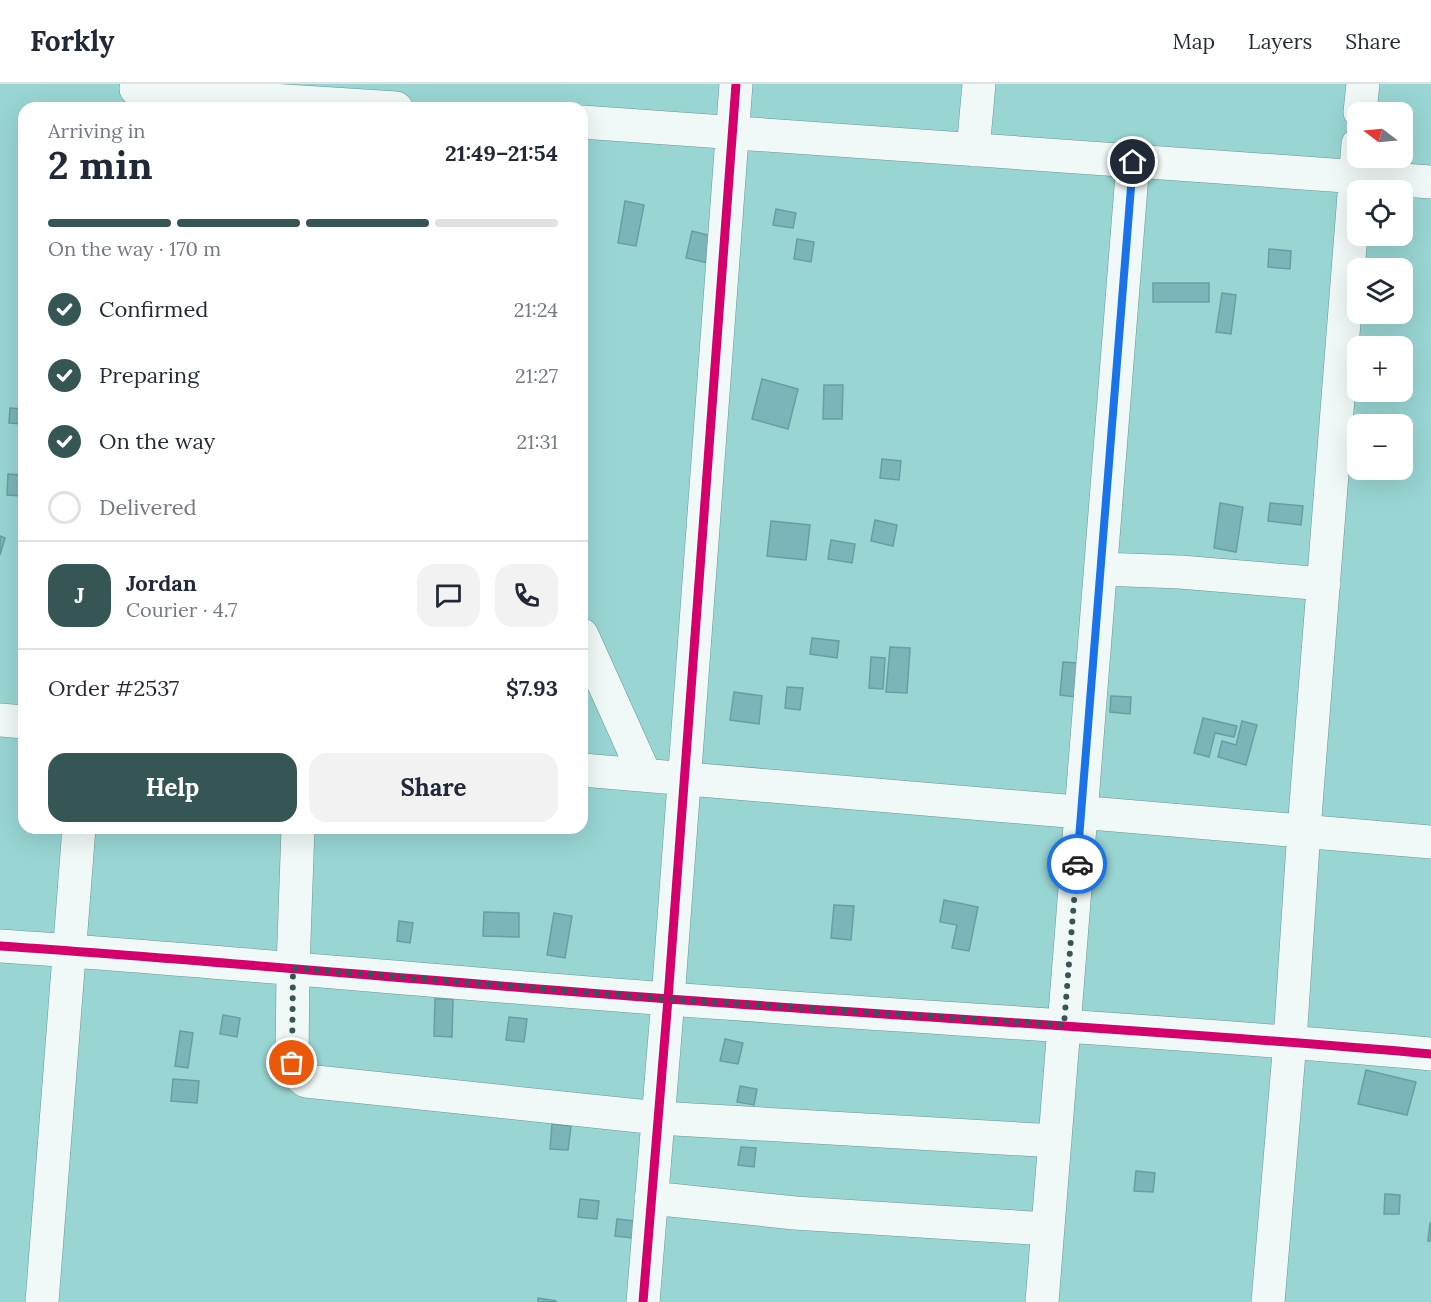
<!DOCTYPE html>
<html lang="en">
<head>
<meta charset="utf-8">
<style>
	body { margin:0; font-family:Lora,serif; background:#f2f2f3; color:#1f2937; height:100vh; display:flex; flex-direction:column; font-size:22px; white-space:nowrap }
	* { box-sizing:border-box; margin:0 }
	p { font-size:20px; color:#747a83 }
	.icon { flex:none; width:33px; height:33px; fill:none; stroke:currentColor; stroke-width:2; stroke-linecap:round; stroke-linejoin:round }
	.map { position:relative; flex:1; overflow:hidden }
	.drawer { position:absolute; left:18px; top:18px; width:570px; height:732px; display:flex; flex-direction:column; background:#fff; border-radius:18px; box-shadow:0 6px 24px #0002 }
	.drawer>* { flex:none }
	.needle { width:39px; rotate:286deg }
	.fabs { position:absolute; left:1347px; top:18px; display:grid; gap:12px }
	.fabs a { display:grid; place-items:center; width:66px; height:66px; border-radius:12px; background:#fff; box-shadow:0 6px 24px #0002; font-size:30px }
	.pin { position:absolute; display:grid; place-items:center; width:51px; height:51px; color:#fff; margin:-26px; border:3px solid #fff; border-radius:50%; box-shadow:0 2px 6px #0007 }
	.courier { position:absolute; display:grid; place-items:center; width:60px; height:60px; margin:-30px; border:4px solid #1a73e8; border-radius:50%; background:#fff; color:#222; box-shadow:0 2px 8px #0007 }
	.summary em { font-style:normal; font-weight:700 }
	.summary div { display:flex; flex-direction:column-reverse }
	.summary { display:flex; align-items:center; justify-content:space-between; height:102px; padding:0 30px }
	h1 { font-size:39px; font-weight:700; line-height:45px }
	.bar { display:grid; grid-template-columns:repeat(4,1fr); gap:9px 6px; align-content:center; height:72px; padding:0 30px }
	.bar i { height:8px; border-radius:4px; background:#e0e1e3 }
	.bar .selected { background:#355655 }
	.bar p { grid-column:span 4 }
	.line { display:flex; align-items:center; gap:15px; padding:0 30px; border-top:2px solid #e0e1e3 }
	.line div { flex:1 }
	.round { display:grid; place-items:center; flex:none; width:63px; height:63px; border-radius:18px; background:#f2f2f3 }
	ol { padding:0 30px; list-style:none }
	li { display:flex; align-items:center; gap:18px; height:66px }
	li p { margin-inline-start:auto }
	li .icon { padding:6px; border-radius:50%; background:#355655; color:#fff; stroke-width:4 }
	li:last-child { color:#747a83 }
	li i { width:33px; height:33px; border:3px solid #e0e1e3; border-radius:50% }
	.button { display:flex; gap:12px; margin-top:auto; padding:12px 30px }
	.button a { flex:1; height:69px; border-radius:18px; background:#355655; color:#fff; font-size:24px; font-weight:700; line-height:69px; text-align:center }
	.button a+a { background:#f2f2f3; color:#1f2937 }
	header { display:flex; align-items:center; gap:36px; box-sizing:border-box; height:84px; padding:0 30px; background:#fff; border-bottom:2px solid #e0e1e3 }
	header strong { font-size:28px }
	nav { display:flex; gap:33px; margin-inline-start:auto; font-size:21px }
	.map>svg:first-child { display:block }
	.building { fill:#7bb5b9; stroke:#699ea1; stroke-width:1.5 }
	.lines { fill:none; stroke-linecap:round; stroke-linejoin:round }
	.minor-casing { stroke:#699694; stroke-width:34 }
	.minor { stroke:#f0f9f8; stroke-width:33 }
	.cycleway-casing { stroke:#ebfffe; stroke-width:13 }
	.cycleway { stroke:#d6006c; stroke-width:9 }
	.done { stroke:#355655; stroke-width:6; stroke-dasharray:0 10.8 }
	.route { stroke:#1a73e8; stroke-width:8 }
</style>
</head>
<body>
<header>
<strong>Forkly</strong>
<nav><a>Map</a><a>Layers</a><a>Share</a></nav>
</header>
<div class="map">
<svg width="1431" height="1218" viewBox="0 0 1431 1218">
	<rect width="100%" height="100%" fill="#98d5d3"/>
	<path class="building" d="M625,117L644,121L636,162L618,159Z
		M776,125L796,129L793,144L773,141Z
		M692,147L720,154L713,180L686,174Z
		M797,155L814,158L811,178L794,175Z
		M1269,165L1291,167L1290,185L1268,183Z
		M1153,199H1209V218H1153Z
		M1222,209L1236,211L1231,250L1216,248Z
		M762,295L798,305L788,345L752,335Z
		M824,301H843L842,335H823Z
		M10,324L24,325V340L9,339Z
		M882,375L901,377L899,396L880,394Z
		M8,390L22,391L21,412L7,411Z
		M1220,419L1243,423L1236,468L1214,464Z
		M1270,419L1303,422L1301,441L1268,437Z
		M875,436L897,441L893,462L871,457Z
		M771,437L810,441L806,476L767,472Z
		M0,452L5,454L0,471Z
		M831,456L855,460L852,479L828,475Z
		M812,554L839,557L837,574L810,570Z
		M890,563L910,564L907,609L886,608Z
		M871,573L885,574L883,605L869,604Z
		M1063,578L1078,579L1076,613L1060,611Z
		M787,603L803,604L800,626L785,624Z
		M734,608L762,612L759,640L730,636Z
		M1111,612L1131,613L1130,630L1110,628Z
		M1203,634L1237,642L1234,653L1215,649L1209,673L1194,669Z
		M1242,637L1257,641L1246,681L1218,673L1222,657L1236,661Z
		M944,816L978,823L969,867L952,864L957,841L940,838Z
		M834,821L854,822L851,856L831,854Z
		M484,828L519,829V853L483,852Z
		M554,829L572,832L565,874L547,871Z
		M399,837L413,839L410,859L397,857Z
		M435,915H453L452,953L434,952Z
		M223,931L240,934L237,953L220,950Z
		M509,933L527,935L524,958L506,956Z
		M180,947L193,949L188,984L175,982Z
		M725,955L743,959L738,980L720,977Z
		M1366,986L1416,998L1407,1031L1358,1020Z
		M173,995L199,997L197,1019L171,1017Z
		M740,1002L757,1005L754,1021L737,1018Z
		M552,1040L571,1042L568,1066L550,1065Z
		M741,1063L756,1064L754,1083L738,1081Z
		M1136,1087L1155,1089L1153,1108L1134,1107Z
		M1385,1110L1400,1111L1399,1130H1384Z
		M580,1115L599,1117L597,1135L578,1133Z
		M617,1135L635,1137L633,1154L615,1152Z
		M1430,1139H1431V1157H1428Z
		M538,1214L556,1217V1218H538Z"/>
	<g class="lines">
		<g class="minor-casing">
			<path id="minor" d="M136,5L239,14L396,24
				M1360,28L1363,0
				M582,38L1431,98
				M973,66L979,0
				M1101,485L1180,488L1324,500
				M582,551L645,691
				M0,636L24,638
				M582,686L1431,758
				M298,744L293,884L292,979L296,989L306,997L658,1034L1055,1057
				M0,862C223,877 446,899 669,915C923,934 1177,947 1431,970
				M651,1114L795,1129L1048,1145
				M42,1218L79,744
				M643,1218L668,915L736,0
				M1042,1218L1133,78
				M1268,1218L1290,957L1304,746L1358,60"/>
		</g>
		<use href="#minor" class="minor"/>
		<g class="cycleway-casing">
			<path id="cycleway" d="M0,862C223,877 446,899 669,915C923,934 1177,947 1431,970
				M643,1218L668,915L736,0"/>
		</g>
		<use href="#cycleway" class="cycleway"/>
	</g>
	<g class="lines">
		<path class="done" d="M292,979L293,884L668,915L1064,941L1077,780"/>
		<path class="route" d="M1077,780L1133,78"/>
	</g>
</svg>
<div class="fabs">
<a><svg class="needle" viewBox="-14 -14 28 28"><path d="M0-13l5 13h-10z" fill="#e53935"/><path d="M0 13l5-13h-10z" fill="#747a83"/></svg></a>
<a><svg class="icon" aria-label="locate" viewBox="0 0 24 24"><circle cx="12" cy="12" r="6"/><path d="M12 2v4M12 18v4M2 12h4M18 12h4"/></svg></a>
<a><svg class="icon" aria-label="layers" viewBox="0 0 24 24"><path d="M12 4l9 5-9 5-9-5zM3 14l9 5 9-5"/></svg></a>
<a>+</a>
<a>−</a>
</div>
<div class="pin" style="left:292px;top:979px;background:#ea580c"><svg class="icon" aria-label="bag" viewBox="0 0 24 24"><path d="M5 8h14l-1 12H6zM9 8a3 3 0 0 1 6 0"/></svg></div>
<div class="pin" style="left:1133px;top:78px;background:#1f2937"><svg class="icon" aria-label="home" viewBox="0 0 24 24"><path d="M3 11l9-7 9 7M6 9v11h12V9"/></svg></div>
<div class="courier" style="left:1077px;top:780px"><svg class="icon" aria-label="car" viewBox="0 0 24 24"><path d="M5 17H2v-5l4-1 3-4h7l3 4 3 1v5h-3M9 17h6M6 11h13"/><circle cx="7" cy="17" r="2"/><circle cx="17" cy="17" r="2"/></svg></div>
<section class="drawer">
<div class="summary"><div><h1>2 min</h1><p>Arriving in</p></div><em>21:49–21:54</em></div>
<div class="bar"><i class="selected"></i><i class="selected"></i><i class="selected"></i><i></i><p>On the way · 170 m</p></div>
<ol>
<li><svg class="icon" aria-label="check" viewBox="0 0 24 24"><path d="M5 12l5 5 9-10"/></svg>Confirmed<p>21:24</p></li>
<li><svg class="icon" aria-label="check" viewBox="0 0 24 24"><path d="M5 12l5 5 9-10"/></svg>Preparing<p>21:27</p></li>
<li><svg class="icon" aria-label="check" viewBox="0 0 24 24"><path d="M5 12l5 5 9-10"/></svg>On the way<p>21:31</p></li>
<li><i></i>Delivered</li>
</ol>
<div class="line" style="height:108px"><b class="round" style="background:#355655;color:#fff">J</b><div><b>Jordan</b><p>Courier · 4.7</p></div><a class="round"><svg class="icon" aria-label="chat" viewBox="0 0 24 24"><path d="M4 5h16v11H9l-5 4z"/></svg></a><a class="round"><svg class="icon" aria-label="phone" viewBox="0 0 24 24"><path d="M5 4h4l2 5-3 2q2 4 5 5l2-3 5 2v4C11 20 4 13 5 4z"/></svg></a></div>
<div class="line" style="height:78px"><div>Order #2537</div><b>$7.93</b></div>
<div class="button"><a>Help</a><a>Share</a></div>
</section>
</div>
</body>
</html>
